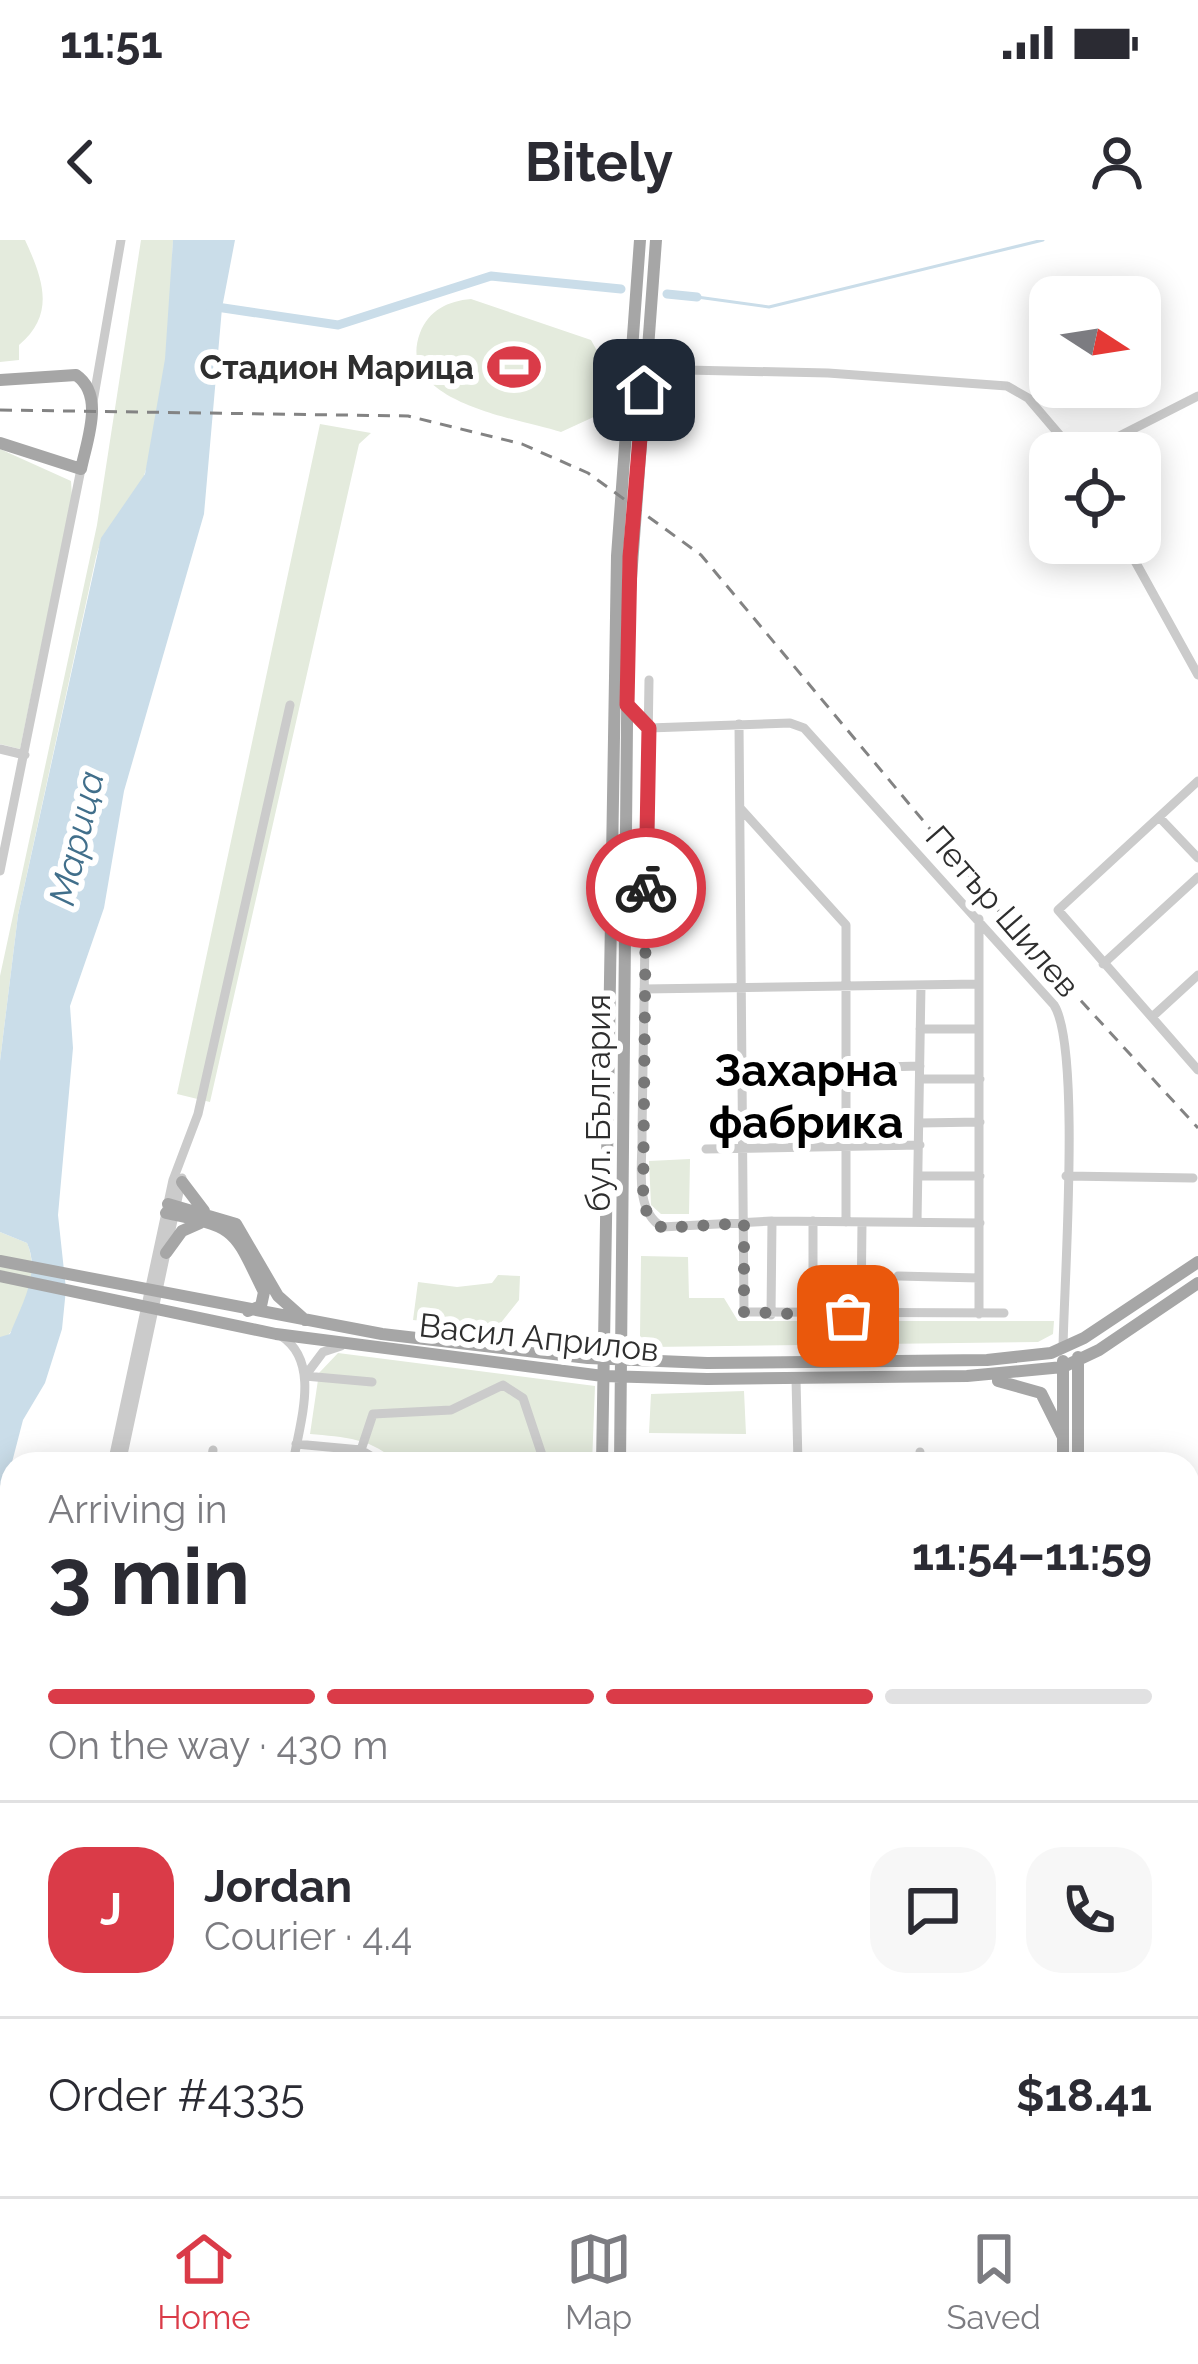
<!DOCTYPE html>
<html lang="en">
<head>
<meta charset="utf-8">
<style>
	body { margin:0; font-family:Raleway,sans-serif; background:#f7f7f7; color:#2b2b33; height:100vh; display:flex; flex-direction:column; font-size:45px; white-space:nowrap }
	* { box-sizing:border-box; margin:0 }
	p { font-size:39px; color:#7c7c81 }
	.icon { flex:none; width:66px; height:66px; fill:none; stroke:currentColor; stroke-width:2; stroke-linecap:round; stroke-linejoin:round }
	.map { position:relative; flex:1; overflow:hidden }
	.sheet { position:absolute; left:0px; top:1212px; width:1200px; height:744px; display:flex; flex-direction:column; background:#fff; border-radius:36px 36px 0 0; box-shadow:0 6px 30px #0003 }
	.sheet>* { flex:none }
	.needle { width:78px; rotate:102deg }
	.buttons { position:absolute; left:1029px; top:36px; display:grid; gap:24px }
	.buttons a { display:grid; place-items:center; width:132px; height:132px; border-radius:24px; background:#fff; box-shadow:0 6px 30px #0003; font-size:60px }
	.pin { position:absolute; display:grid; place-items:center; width:102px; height:102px; color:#fff; margin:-51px; border-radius:24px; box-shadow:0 6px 18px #0006 }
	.courier { position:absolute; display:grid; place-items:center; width:120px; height:120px; margin:-60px; border:9px solid #da3b48; border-radius:50%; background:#fff; color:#222; box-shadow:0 3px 15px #0007 }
	.summary em { font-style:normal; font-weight:700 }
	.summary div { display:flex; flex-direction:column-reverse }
	.summary { display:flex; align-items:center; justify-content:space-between; height:204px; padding:0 48px }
	h1 { font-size:78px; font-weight:700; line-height:90px }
	.bar { display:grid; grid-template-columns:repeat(4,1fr); gap:18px 12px; align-content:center; height:144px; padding:0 48px }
	.bar i { height:15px; border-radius:9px; background:#e1e1e2 }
	.bar .on { background:#da3b48 }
	.bar p { grid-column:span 4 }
	.line { display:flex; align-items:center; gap:30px; padding:0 48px; border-top:3px solid #e1e1e2 }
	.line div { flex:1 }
	.round { display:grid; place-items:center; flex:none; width:126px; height:126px; border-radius:36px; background:#f7f7f7 }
	.status { display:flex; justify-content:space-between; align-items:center; height:84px; padding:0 60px; background:#fff; direction:ltr }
	.status svg { height:33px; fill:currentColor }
	header { display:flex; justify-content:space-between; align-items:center; height:156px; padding:0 48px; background:#fff; font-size:54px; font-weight:700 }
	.tab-bar { display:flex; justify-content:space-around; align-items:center; height:168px; border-top:3px solid #e1e1e2; background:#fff; font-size:33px; color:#7c7c81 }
	.tab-bar a { display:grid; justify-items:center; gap:6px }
	.tab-bar .on { color:#da3b48 }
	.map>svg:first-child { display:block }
	.green { fill:#e4ebdd }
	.water { fill:#cadde9 }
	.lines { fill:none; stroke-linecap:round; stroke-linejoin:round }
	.stream { stroke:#cadde9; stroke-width:3 }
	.canal { stroke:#cadde9; stroke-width:9 }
	.minor { stroke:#cbcbcb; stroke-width:9 }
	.major { stroke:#a6a6a6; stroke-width:12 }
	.rail { stroke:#838383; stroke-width:3; stroke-dasharray:12 9; stroke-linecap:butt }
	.done { stroke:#777; stroke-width:12; stroke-dasharray:0 21.6 }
	.route { stroke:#da3b48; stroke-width:15 }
	.labels { text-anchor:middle; stroke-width:12; stroke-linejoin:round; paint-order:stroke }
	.poi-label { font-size:33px; font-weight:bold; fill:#2e2e2e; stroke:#fff; text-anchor:end }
	.street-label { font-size:33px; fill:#2e2e2e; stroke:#fff }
	.water-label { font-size:36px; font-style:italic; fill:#416f8b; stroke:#fff }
	.district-label { font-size:45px; font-weight:bold; fill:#000; stroke:#fff }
</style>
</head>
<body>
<div class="status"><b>11:51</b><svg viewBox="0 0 49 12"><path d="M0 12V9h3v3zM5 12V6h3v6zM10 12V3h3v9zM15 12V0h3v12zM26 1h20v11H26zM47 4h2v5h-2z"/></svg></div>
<header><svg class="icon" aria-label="back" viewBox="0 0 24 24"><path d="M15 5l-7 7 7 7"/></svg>Bitely<svg class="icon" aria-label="person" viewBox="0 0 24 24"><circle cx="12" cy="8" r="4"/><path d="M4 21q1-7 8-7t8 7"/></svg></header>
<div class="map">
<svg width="1198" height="1956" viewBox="0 0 1198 1956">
	<rect width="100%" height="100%" fill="#fff"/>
	<path class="green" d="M0,0H25C43,39 56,74 19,105V120L0,122Z
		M141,0H173C169,77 169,165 143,239C133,268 104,284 96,317L18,675L0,821V736L97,285Z
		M471,59L591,100L611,136L598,175L561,192C516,178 394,162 420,93C429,70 448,61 471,59Z
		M320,184L371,193L359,204L210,862L177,854Z
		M0,209L71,241L72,257L20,509L0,504Z
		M690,919L689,974H661L651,965L649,921Z
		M0,992L27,1003C40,1030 24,1079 5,1099L0,1097Z
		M641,1016L688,1017L689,1058H724L738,1081H1054L1053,1094L1038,1102L652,1107L640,1096Z
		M498,1035L520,1036L519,1060L496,1089L413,1080L418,1042L457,1047L492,1043Z
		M338,1113L595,1146L592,1224H397C375,1198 343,1197 310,1194L319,1133Z
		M744,1151L746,1194L649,1193L651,1154Z"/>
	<path class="water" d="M173,0H235L222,68L204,274L124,551L104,668L70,766L73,808L58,975L66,1049L62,1089L45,1143L23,1180L10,1230L0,1246V1097L10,1094C21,1066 41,1033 27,1003L0,992V821L18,675L101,298L145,234L165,119Z
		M0,1427L12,1443V1571L0,1611Z"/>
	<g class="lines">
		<path class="stream" d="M697,57L769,67L1043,0"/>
		<path class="canal" d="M667,54L697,57
			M210,66L338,85L491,36L621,49"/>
		<path class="minor" d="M641,129L828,133L1007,146L1028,158L1075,213
			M93,162L121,0
			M1086,213L1198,156
			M1125,303L1198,435
			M649,440L642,892C643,923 633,970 662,987L772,981L980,983
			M739,484L744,1072L1004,1073
			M649,488L790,483L804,488L1054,765C1081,807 1064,1043 1063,1108
			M0,509L25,515
			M1198,541L1058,670L1198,830
			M741,569L846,685V982
			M1159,577L1198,618
			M0,631L81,229
			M979,679V1074
			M1103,724L1198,637
			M644,749L979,744
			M1152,777L1198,735
			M920,789H979
			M847,828L920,826
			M920,839H980
			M920,883L980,882
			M706,909L920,905
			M919,936H980
			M1066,936L1193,938
			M917,982L921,745
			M898,1036L979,1038
			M771,1075L772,981
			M813,1075V981
			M861,1076L862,982
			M281,1096C322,1122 299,1184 293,1224
			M305,1136L372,1142
			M305,1136L323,1112L341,1106
			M796,1139L798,1224
			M296,1204L361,1210L384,1224
			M361,1210L373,1174L451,1170L503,1145L523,1158L545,1224
			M112,1224L173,940L198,874L290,465
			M121,1224L182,938
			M211,1224L213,1210
			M920,1224V1212
			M0,1787L12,1733
			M0,1799L12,1802
			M223,1944L228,1956
			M503,1944L572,1955
			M1171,1944L1193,1956
			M79,1956L85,1944
			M182,1956L205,1944
			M429,1956L430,1944
			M706,1956L708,1944"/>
		<path class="major" d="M0,140L76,135C105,155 87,200 81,229L0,203
			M182,942L204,971
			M168,964L236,984L278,1056L305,1080
			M166,973C238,988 232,987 264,1052L261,1066L248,1071
			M166,1013L182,991L200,983
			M0,1021L382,1094L588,1118L707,1123L987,1120L1051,1113L1084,1098L1198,1022
			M0,1036L276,1094L603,1136L707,1139L967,1136L1063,1127L1099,1110L1198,1043
			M998,1141L1041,1153L1063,1197
			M602,1224L617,316L640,0
			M620,1224L628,379L656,0
			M1063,1224V1121
			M1078,1224V1117
			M0,1766L12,1769
			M0,1781L12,1784
			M1188,1881L1198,1883
			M1188,1896L1198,1898
			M572,1956L575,1944
			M587,1956L590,1944
			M1005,1956L1006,1944
			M1018,1956L1019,1944"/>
		<path class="rail" d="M0,170L408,176L522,204L588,233L701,315L1002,675L1198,888"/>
	</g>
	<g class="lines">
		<path class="done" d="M646,648L643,967L662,988L744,983V1072L848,1076"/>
		<path class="route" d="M644,150L630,317L627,465L649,488L646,648"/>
	</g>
	<defs>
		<g id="stadium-bare" transform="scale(4.14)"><path d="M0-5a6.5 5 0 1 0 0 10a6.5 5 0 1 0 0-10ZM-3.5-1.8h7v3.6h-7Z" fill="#da3b48" stroke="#fff" stroke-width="2.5" paint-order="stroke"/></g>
	</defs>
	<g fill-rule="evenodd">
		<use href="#stadium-bare" x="514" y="127"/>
	</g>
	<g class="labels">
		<g class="poi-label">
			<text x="474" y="139">Стадион Марица</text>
		</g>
		<g class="street-label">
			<text transform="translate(1003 671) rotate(49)" y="12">Петър Шилев</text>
			<text transform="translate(598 863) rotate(-90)" y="12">бул. България</text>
			<text transform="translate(539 1097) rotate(6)" y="12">Васил Априлов</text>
		</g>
		<g class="water-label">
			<text transform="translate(76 598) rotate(-77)" y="13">Марица</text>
		</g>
		<g class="district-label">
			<text x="806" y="846">Захарна<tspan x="806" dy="52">фабрика</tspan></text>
		</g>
	</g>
</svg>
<div class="buttons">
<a><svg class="needle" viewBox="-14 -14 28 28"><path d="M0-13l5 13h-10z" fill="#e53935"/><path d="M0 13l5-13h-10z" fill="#7c7c81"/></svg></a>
<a><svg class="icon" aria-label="locate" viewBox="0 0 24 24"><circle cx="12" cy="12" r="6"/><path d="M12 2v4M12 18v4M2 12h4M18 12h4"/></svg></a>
</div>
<div class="pin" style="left:848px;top:1076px;background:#ea580c"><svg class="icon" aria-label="bag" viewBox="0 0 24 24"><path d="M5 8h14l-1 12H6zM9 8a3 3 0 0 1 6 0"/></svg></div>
<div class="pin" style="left:644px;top:150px;background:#1f2937"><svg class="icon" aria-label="home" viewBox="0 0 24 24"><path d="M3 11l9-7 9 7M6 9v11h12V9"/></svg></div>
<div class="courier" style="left:646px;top:648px"><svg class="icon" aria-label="bike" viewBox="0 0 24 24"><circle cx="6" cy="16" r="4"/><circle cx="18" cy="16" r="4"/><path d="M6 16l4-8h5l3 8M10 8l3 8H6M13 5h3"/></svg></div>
<section class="sheet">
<div class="summary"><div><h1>3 min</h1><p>Arriving in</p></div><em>11:54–11:59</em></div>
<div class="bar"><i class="on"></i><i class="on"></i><i class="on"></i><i></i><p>On the way · 430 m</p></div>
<div class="line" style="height:216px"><b class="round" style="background:#da3b48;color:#fff">J</b><div><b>Jordan</b><p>Courier · 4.4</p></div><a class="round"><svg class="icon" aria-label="chat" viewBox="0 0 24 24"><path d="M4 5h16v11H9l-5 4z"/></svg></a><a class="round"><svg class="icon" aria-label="phone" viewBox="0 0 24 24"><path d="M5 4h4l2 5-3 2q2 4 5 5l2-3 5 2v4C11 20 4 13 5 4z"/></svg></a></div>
<div class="line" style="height:156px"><div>Order #4335</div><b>$18.41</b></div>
</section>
</div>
<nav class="tab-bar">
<a class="on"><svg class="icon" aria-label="home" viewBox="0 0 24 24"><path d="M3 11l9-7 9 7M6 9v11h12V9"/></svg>Home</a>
<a><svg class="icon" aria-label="map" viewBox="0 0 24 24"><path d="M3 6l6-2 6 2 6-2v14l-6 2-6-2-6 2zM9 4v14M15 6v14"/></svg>Map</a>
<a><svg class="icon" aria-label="saved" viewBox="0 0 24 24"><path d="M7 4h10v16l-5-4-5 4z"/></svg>Saved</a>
</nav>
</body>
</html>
